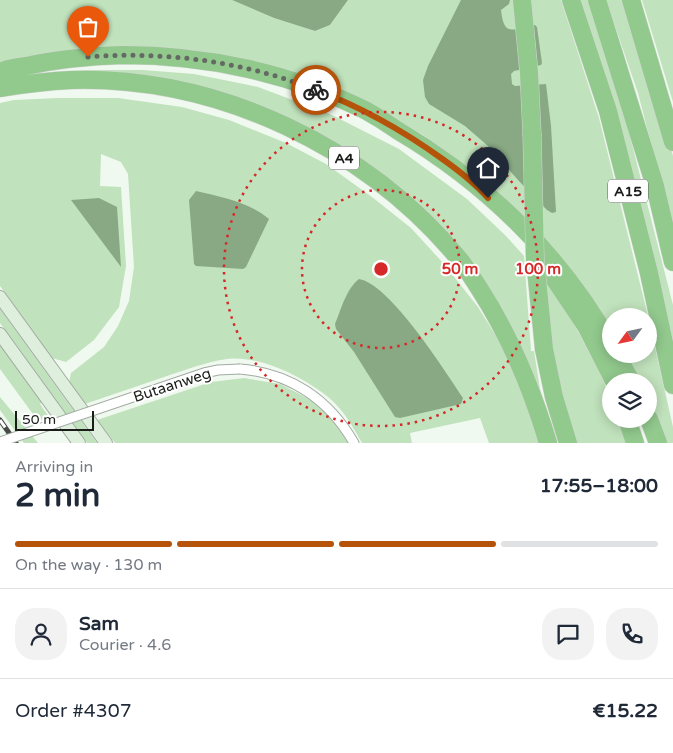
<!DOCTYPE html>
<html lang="en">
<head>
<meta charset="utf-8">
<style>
	body { margin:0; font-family:"Varela Round",sans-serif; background:#f2f2f3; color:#1f2937; height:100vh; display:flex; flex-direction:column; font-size:19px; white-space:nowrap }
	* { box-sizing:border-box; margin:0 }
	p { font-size:16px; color:#747a83 }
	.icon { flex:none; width:28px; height:28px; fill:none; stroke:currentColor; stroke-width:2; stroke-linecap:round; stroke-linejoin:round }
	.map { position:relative; height:443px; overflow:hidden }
	.panel { display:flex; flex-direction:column; background:#fff; flex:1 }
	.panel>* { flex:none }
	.needle { width:32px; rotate:237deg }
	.buttons { position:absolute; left:602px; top:308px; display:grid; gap:10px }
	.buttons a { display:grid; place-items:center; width:55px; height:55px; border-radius:50%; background:#fff; box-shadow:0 2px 12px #0003; font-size:25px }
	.scale { position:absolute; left:15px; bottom:12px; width:79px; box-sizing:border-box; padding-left:5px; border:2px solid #191c19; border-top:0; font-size:14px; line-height:18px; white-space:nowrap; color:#191c19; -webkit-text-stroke:4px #fff; paint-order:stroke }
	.pin { position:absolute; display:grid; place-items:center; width:42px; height:42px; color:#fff; margin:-51px -21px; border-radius:50% 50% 50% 0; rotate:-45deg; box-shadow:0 0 5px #0007 }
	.pin .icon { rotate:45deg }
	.courier { position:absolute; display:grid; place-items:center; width:50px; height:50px; margin:-25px; border:4px solid #b45309; border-radius:50%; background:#fff; color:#222; box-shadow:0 1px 6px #0007 }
	.headline em { font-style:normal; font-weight:800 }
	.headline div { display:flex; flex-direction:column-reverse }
	.headline { display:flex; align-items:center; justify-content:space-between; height:85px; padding:0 15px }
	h1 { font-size:32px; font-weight:800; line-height:38px }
	.bar { display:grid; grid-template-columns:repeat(4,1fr); gap:8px 5px; align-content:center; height:60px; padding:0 15px }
	.bar i { height:6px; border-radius:4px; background:#e0e1e3 }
	.bar .current { background:#b45309 }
	.bar p { grid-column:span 4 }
	.line { display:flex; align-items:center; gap:12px; padding:0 15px; border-top:1px solid #e0e1e3 }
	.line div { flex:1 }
	.round { display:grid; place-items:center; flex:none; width:52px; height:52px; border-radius:20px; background:#f2f2f3 }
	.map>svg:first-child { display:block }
	.green { fill:#c0e2bc }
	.water { fill:#88a984 }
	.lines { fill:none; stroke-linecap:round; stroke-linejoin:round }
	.minor-casing { stroke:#a2aba2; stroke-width:11 }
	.secondary-casing { stroke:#a2aba2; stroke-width:14 }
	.motorway-casing { stroke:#d6d6d6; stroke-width:19 }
	.minor { stroke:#fff; stroke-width:9 }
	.secondary { stroke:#deefdd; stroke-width:12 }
	.motorway { stroke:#92c98d; stroke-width:18 }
	.rail-casing { stroke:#474c47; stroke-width:5 }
	.rail { stroke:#fff; stroke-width:3; stroke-dasharray:9; stroke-linecap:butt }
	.minor-bridge-casing { stroke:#a2aba2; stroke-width:11; stroke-linecap:butt }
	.motorway-bridge-casing { stroke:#d6d6d6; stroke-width:19; stroke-linecap:butt }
	.minor-bridge { stroke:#fff; stroke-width:9 }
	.motorway-bridge { stroke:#92c98d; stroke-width:18 }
	.done { stroke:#646964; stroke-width:5; stroke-dasharray:0 9 }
	.route { stroke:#b45309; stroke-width:6 }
	.ring { fill:none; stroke:#d62828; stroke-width:2.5; stroke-dasharray:2.5 5 }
	.labels { text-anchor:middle; stroke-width:4; stroke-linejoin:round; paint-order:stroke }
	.shield { fill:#fff; stroke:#5e605e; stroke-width:1 }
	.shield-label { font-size:14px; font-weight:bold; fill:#191c19 }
	.street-label { font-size:15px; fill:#191c19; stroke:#fff }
	.centre { fill:#d62828; stroke:#fff; stroke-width:2.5 }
	.ring-label { font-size:15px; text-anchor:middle; font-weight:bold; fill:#d62828; stroke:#fff; stroke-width:4; stroke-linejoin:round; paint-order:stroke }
</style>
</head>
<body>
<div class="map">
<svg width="673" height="443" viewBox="0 0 673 443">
	<rect width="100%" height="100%" fill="#f0f9ef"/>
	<path class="green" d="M0,0H232L274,18L315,31L330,25L348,0H561L599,118L648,316H611V329L589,295L568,267L520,214L468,167L425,136L394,118L237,60L0,66Z
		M577,0H588L624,113L673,305V364Z
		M606,0H623L665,126L673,156V229L638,93Z
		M642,0H673V102Z
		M90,70H143L194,74L258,87L330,114L399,149L467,199L506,236L524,256L531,351H534L544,414L529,371L413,204L259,109L51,74Z
		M58,98H118L182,107L229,120L286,143L326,164L372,197L411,228L444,264L478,307L501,344L522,386L542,443H489L480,418L410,433L412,443H362C353,427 343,409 328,397C303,377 260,355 227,359C206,362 185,370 164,377C138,386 111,395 85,404L69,383L71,373L104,347L118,326L129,301L134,267L128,174L121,162L101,154L100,186L121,187L126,266L119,307L94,340L66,362L52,358L0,286V103L14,100Z
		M543,277L573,322L599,371L611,399V419H619L627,443H574L556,386Z
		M0,309L97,443H87L0,323Z
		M649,321L673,427V443H667L649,399V381H640L626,354H649Z
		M0,344L42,402L40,404L49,417L38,421L0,369Z
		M244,378L280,384L315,402L338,426L348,443H115L97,420L211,382Z
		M0,397L38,443H24L0,410Z"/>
	<path class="water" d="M232,0H348L330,25L315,31L274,18Z
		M461,0H510L509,4L501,10C504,38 513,29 535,25L537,27L542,63L541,65L514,71L511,74L512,84L515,86L546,84L551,126L556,212L552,213L547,210L518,180L488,146L465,126L429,104L425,97L423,80L428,66Z
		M196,191C221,197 249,202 269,219L246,267L243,269L196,266L194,264L189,200Z
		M99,198L117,207L121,267L71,200Z
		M359,279C390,284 445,371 463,398L461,404L400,418L395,417L354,352L336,329L335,324C341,310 346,289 359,279Z"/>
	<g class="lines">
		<g class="minor-casing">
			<path id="minor" d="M240,369C290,373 329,399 354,443"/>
		</g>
		<g class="secondary-casing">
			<path id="secondary" d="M0,297L106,443
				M0,334L79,443"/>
		</g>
		<g class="motorway-casing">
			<path id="motorway" d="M522,0L529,73L532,134
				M571,0L608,111L649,273L673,385
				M597,0L655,186L673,262
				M631,0L673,142
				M0,72C8,68 17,67 26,66C58,59 91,56 123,55C206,55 291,73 365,110C376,116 387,123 397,130C485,182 561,255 611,345
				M0,88C24,84 48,81 71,80C219,76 367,147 460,260C467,269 473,279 479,288C510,336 532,389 548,443
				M551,274L586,326L614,381
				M544,349L554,397L568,443
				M616,354L631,381
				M627,419L635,443
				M649,419L658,443"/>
		</g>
		<use href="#minor" class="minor"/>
		<use href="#secondary" class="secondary"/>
		<use href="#motorway" class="motorway"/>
		<g class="rail-casing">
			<path id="rail" d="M0,420L16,443"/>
		</g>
		<use href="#rail" class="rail"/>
		<g class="minor-bridge-casing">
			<path id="minor-bridge" d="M0,442L204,373L218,370L240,369"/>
		</g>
		<g class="motorway-bridge-casing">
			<path id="motorway-bridge" d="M532,134L535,259L544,349"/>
		</g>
		<use href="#minor-bridge" class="minor-bridge"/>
		<use href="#motorway-bridge" class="motorway-bridge"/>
	</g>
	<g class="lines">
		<path class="done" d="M88,57C150,52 213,58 272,75C287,79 301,85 316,90"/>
		<path class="route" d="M316,90C361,107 402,130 441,158C458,170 474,182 488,198"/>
	</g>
	<g class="ring">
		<circle cx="381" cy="269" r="79"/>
		<circle cx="381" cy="269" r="157"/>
	</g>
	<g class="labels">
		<g class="shield">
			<rect x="329" y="146.5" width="30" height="23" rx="4"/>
			<rect x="608" y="179.5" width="40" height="23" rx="4"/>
		</g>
		<g class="shield-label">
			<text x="344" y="163">A4</text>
			<text x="628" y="196">A15</text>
		</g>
		<g class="street-label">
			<text transform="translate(172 385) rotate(-18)" y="5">Butaanweg</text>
		</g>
	</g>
	<circle cx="381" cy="269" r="8" class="centre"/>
	<g class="ring-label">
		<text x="460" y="274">50 m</text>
		<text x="538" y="274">100 m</text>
	</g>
</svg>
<div class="buttons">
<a><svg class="needle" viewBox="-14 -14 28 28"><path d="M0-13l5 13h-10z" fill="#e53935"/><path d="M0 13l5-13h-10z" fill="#747a83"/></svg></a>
<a><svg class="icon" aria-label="layers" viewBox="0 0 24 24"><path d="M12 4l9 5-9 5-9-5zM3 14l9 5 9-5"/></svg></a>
</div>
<div class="scale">50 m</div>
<div class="pin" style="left:88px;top:57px;background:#ea580c"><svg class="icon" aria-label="bag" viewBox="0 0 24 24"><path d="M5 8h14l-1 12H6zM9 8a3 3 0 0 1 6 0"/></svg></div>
<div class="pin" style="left:488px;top:198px;background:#1f2937"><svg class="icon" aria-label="home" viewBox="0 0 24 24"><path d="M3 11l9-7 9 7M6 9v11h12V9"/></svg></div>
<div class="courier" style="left:316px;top:90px"><svg class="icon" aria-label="bike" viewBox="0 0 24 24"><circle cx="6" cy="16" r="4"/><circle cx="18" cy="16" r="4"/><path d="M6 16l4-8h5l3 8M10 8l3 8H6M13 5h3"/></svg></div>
</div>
<section class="panel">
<div class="headline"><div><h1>2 min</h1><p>Arriving in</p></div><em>17:55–18:00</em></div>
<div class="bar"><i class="current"></i><i class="current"></i><i class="current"></i><i></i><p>On the way · 130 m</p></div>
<div class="line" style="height:90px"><a class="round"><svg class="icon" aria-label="person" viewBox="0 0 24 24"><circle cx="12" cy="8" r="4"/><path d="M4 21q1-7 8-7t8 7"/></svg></a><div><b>Sam</b><p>Courier · 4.6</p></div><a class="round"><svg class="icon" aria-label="chat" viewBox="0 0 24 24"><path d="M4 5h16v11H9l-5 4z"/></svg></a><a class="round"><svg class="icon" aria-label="phone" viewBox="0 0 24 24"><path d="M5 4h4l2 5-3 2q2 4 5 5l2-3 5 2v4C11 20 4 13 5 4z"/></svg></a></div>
<div class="line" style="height:65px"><div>Order #4307</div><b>€15.22</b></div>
</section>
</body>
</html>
